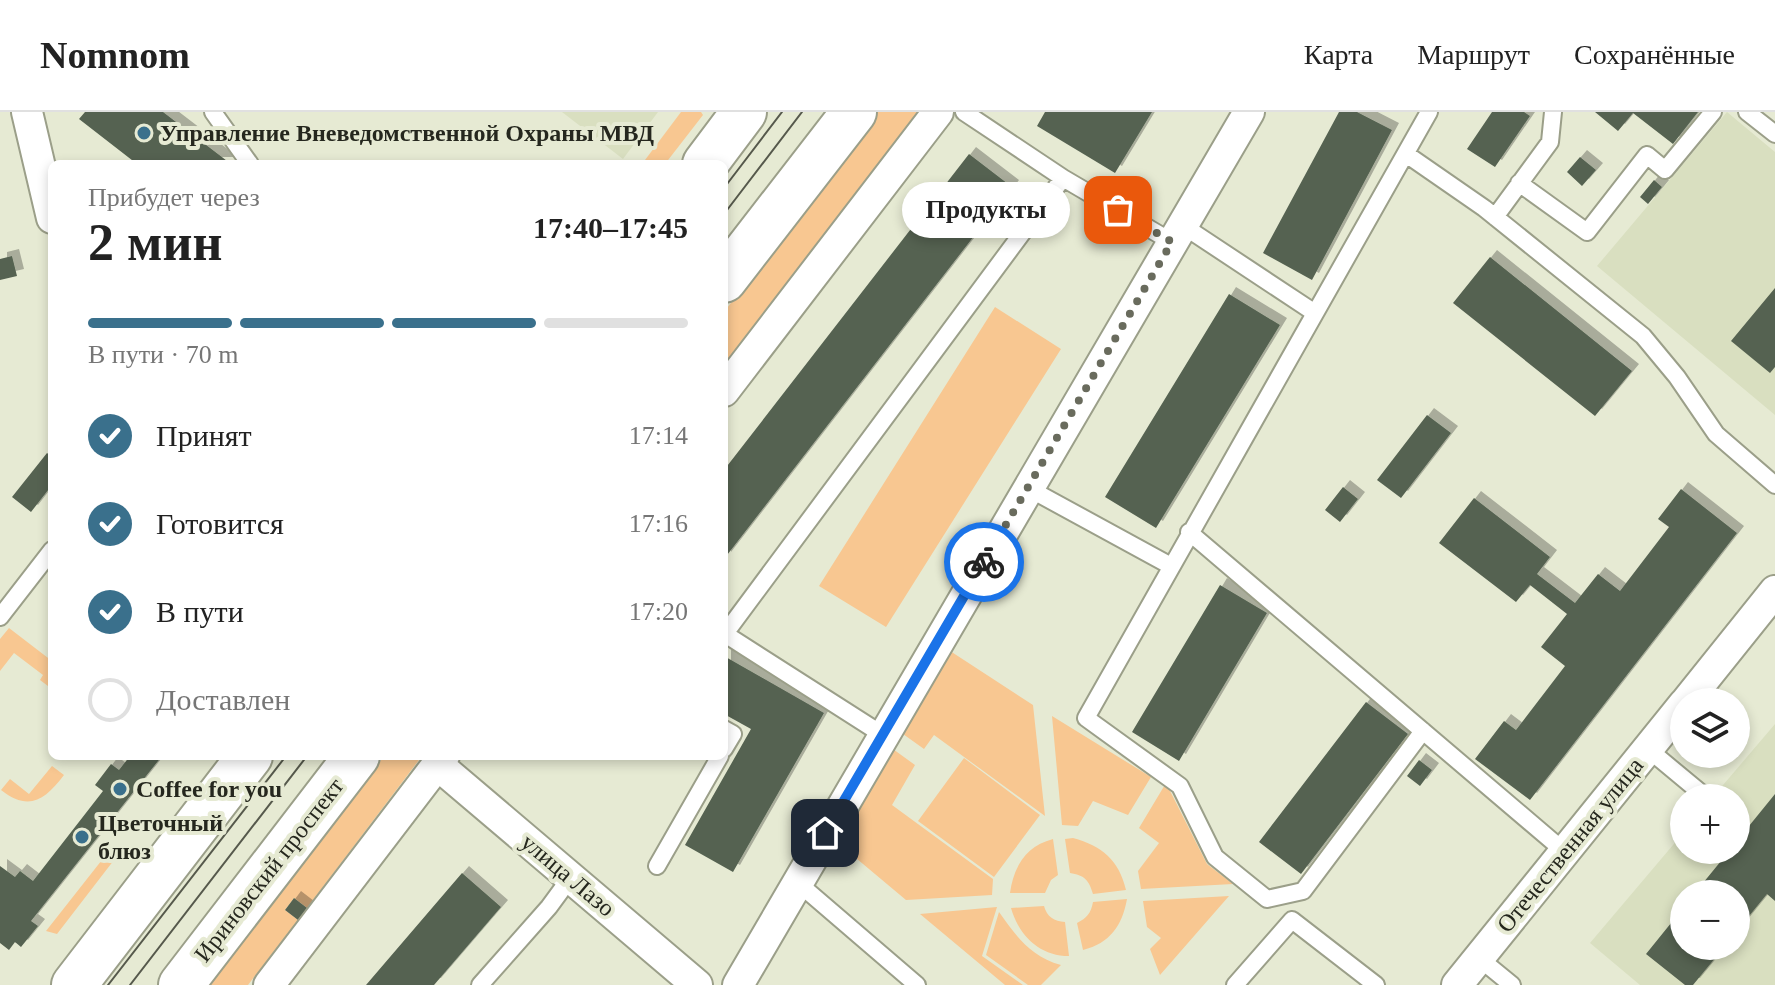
<!DOCTYPE html>
<html lang="ru">
<head>
<meta charset="utf-8">
<style>
	body { margin:0; font-family:Georgia,serif; background:#f2f2f2; color:#222; height:100vh; display:flex; flex-direction:column; font-size:30px; white-space:nowrap }
	* { box-sizing:border-box; margin:0 }
	p { font-size:26px; color:#767676 }
	.icon { flex:none; width:44px; height:44px; fill:none; stroke:currentColor; stroke-width:2; stroke-linecap:round; stroke-linejoin:round }
	.map { position:relative; flex:1; overflow:hidden }
	.details { position:absolute; left:48px; top:48px; width:680px; height:600px; display:flex; flex-direction:column; background:#fff; border-radius:12px; box-shadow:0 4px 12px #0003 }
	.details>* { flex:none }
	.fabs { position:absolute; left:1670px; top:576px; display:grid; gap:16px }
	.fabs a { display:grid; place-items:center; width:80px; height:80px; border-radius:50%; background:#fff; box-shadow:0 4px 12px #0003; font-size:40px }
	.pin { position:absolute; display:grid; place-items:center; width:68px; height:68px; color:#fff; margin:-34px; border-radius:16px; box-shadow:0 4px 12px #0006 }
	.courier { position:absolute; display:grid; place-items:center; width:80px; height:80px; margin:-40px; border:6px solid #1a73e8; border-radius:50%; background:#fff; color:#222; box-shadow:0 2px 10px #0007 }
	.bubble { position:absolute; height:56px; border-radius:28px; background:#fff; box-shadow:0 4px 12px #0003; font-size:26px; font-weight:800; line-height:56px; text-align:center }
	.summary em { font-style:normal; font-weight:800 }
	.summary div { display:flex; flex-direction:column-reverse }
	.summary { display:flex; align-items:center; justify-content:space-between; height:136px; padding:0 40px }
	h1 { font-size:52px; font-weight:800; line-height:60px }
	.bar { display:grid; grid-template-columns:repeat(4,1fr); gap:12px 8px; align-content:center; height:96px; padding:0 40px }
	.bar i { height:10px; border-radius:6px; background:#e0e0e0 }
	.bar .on { background:#3a708c }
	.bar p { grid-column:span 4 }
	ol { padding:0 40px; list-style:none }
	li { display:flex; align-items:center; gap:24px; height:88px }
	li p { margin-inline-start:auto }
	li .icon { padding:8px; border-radius:50%; background:#3a708c; color:#fff; stroke-width:4 }
	li:last-child { color:#767676 }
	li i { width:44px; height:44px; border:4px solid #e0e0e0; border-radius:50% }
	header { display:flex; align-items:center; gap:48px; box-sizing:border-box; height:112px; padding:0 40px; background:#fff; border-bottom:2px solid #e0e0e0 }
	header strong { font-size:38px }
	nav { display:flex; gap:44px; margin-inline-start:auto; font-size:28px }
	.map>svg:first-child { display:block }
	.built { fill:#d9dfc0; fill-rule:evenodd }
	.green { fill:#f8c791 }
	.building { fill:#556251; filter:url(#shadow) }
	.lines { fill:none; stroke-linecap:round; stroke-linejoin:round }
	.service-casing { stroke:#9b9f89; stroke-width:20 }
	.minor-casing { stroke:#9b9f89; stroke-width:34 }
	.secondary-casing { stroke:#9b9f89; stroke-width:48 }
	.service { stroke:#fff; stroke-width:16 }
	.minor { stroke:#fff; stroke-width:30 }
	.secondary { stroke:#fff; stroke-width:44 }
	.tram { stroke:#56594c; stroke-width:2 }
	.done { stroke:#696b5d; stroke-width:8; stroke-dasharray:0 14.4 }
	.route { stroke:#1a73e8; stroke-width:10 }
	.poi-dot { fill:#3a708c; stroke:#e6ead3; stroke-width:3 }
	.labels { text-anchor:middle; stroke-width:8; stroke-linejoin:round; paint-order:stroke }
	.poi-label { font-size:24px; font-weight:bold; fill:#25271e; stroke:#e6ead3; text-anchor:start }
	.street-label { font-size:24px; fill:#25271e; stroke:#e6ead3 }
</style>
</head>
<body>
<header>
<strong>Nomnom</strong>
<nav><a>Карта</a><a>Маршрут</a><a>Сохранённые</a></nav>
</header>
<div class="map">
<svg width="1775" height="873" viewBox="0 0 1775 873">
	<defs>
		<filter id="shadow"><feDropShadow dx="7" dy="-7" stdDeviation="0" flood-color="#0004"/></filter>
	</defs>
	<rect width="100%" height="100%" fill="#e6ead3"/>
	<path class="built" d="M562,0H658L623,47Z
		M1727,0L1775,40V303L1597,154Z
		M1775,612V873H1640L1590,831L1684,720V738H1736V686H1712ZM1684,782H1736V834H1684Z"/>
	<path class="green" d="M681,0H701L703,3L665,52H642Z
		M877,0H918L724,252V200Z
		M995,195L1061,237L886,515L819,474Z
		M9,516L52,549V577L40,568L43,563L14,541L0,559V527Z
		M944,535L1033,593L1045,704L934,623L924,637L896,617Z
		M1052,604L1151,665L1128,703L1093,689L1078,714L1062,713Z
		M886,632L915,653L892,693L993,767L992,783L906,788L832,726Z
		M384,644H422L307,796L294,786L285,798L298,808L248,873H209Z
		M964,646L1040,703L994,765L918,709Z
		M52,654L64,663C45,688 29,700 1,678L10,667L29,682Z
		M1166,671L1207,752L1233,772L1141,777L1138,759L1159,731L1139,716Z
		M1073,726C1102,734 1119,748 1126,778L1093,782C1089,768 1084,763 1070,761L1065,727Z
		M1053,727L1058,763L1051,768L1045,781H1010C1014,754 1026,734 1053,727Z
		M109,739L114,748L57,822L46,819Z
		M1229,784L1160,863L1150,837L1161,826L1147,815L1143,789Z
		M1127,787C1122,814 1110,831 1083,838L1077,811C1087,806 1091,801 1093,790Z
		M1044,794C1047,805 1054,809 1065,810L1069,844C1040,844 1019,824 1011,796Z
		M997,795L982,844L1023,873H1005L920,802Z
		M999,800C1017,825 1030,844 1061,853L1041,873H1028L986,843Z"/>
	<path class="building" d="M85,0H163L231,52H137L79,7Z
		M1045,0H1152L1115,61L1037,14Z
		M1339,0H1357L1392,18L1312,168L1263,141Z
		M1492,0H1524L1530,4L1495,55L1467,37Z
		M1595,0H1698L1673,32L1633,1L1618,19Z
		M969,42L1012,75L724,447V358Z
		M1580,45L1596,58L1582,74L1567,60Z
		M1654,68L1662,75L1648,92L1640,85Z
		M12,144L17,164L0,168V147Z
		M1490,145L1632,259L1595,304L1453,191Z
		M1775,176V255L1770,261L1731,229Z
		M1229,182L1280,213L1156,416L1105,385Z
		M1427,303L1451,321L1401,386L1377,368Z
		M47,341L52,345V373L31,400L12,385Z
		M1343,375L1358,387L1340,410L1325,398Z
		M1681,377L1737,421L1530,688L1475,647L1504,609L1516,618L1565,554L1541,535L1567,502L1530,473L1516,490L1439,431L1474,386L1550,445L1537,462L1575,491L1598,462L1620,479L1669,415L1658,407Z
		M1220,473L1267,501L1179,649L1132,620Z
		M724,544L824,601L733,760L685,733L751,617L724,602Z
		M1366,590L1408,622L1301,762L1259,730Z
		M130,644H162L31,809L38,814L21,835L15,830L9,838L0,831V754L15,765L20,759L33,769L103,679L95,673L111,652L119,658Z
		M1419,648L1432,658L1420,674L1407,664Z
		M1775,682V789L1767,782L1736,820V782H1694L1730,738H1736V730Z
		M462,761L501,795L434,873H366Z
		M294,786L307,796L298,808L285,798Z
		M1684,795V834H1725L1693,873H1685L1646,842Z"/>
	<g class="lines">
		<g class="service-casing">
			<path id="service" d="M213,0L250,52
				M964,0L1063,66L1172,130
				M1747,0L1775,22
				M1406,42L1484,96L1643,224L1677,265L1716,322L1775,373
				M1519,71L1587,120L1647,43L1665,58L1713,0
				M1495,105L1550,30L1553,0
				M1182,113L1315,201
				M1028,376L1171,454
				M1189,420L1565,740
				M0,505L52,438
				M725,522L883,623
				M724,523L1063,66
				M724,617L733,622L724,637
				M1423,619L1303,779L1267,787L1215,745L1180,674L1086,606L1429,0
				M1648,637L1707,686
				M657,754L720,644
				M797,770L917,873
				M1479,846L1512,873
				M480,873L549,795L571,765
				M1235,873L1292,808L1376,873"/>
		</g>
		<g class="minor-casing">
			<path id="minor" d="M27,0L52,106
				M724,279L938,0
				M1686,590L1775,479
				M438,653L697,873
				M269,873L444,644
				M738,873L1249,0
				M1457,873L1684,592"/>
		</g>
		<g class="secondary-casing">
			<path id="secondary" d="M705,52L744,0
				M724,168L854,0
				M74,873L250,644
				M181,873L357,644"/>
		</g>
		<use href="#service" class="service"/>
		<use href="#minor" class="minor"/>
		<use href="#secondary" class="secondary"/>
		<path class="tram" d="M724,76L782,0
			M724,102L802,0
			M108,873L286,644
			M130,873L307,644"/>
	</g>
	<g class="lines">
		<path class="done" d="M984,450L1172,130L1118,98"/>
		<path class="route" d="M825,721L984,450"/>
	</g>
	<g class="poi-dot">
		<circle cx="144" cy="21" r="8"/>
		<circle cx="120" cy="677" r="8"/>
		<circle cx="82" cy="725" r="8"/>
	</g>
	<g class="labels">
		<g class="poi-label">
			<text x="160" y="29">Управление Вневедомственной Охраны МВД</text>
			<text x="136" y="685">Coffee for you</text>
			<text x="98" y="719">Цветочный<tspan x="98" dy="28">блюз</tspan></text>
		</g>
		<g class="street-label">
			<text transform="translate(1570 733) rotate(-51)" y="8">Отечественная улица</text>
			<text transform="translate(269 758) rotate(-52)" y="8">Ириновский проспект</text>
			<text transform="translate(568 763) rotate(40)" y="8">улица Лазо</text>
		</g>
	</g>
</svg>
<div class="fabs">
<a><svg class="icon" aria-label="layers" viewBox="0 0 24 24"><path d="M12 4l9 5-9 5-9-5zM3 14l9 5 9-5"/></svg></a>
<a>+</a>
<a>−</a>
</div>
<div class="pin" style="left:1118px;top:98px;background:#ea580c"><svg class="icon" aria-label="bag" viewBox="0 0 24 24"><path d="M5 8h14l-1 12H6zM9 8a3 3 0 0 1 6 0"/></svg></div>
<div class="pin" style="left:825px;top:721px;background:#1f2937"><svg class="icon" aria-label="home" viewBox="0 0 24 24"><path d="M3 11l9-7 9 7M6 9v11h12V9"/></svg></div>
<div class="courier" style="left:984px;top:450px"><svg class="icon" aria-label="bike" viewBox="0 0 24 24"><circle cx="6" cy="16" r="4"/><circle cx="18" cy="16" r="4"/><path d="M6 16l4-8h5l3 8M10 8l3 8H6M13 5h3"/></svg></div>
<div class="bubble" style="left:902px;top:70px;width:168px">Продукты</div>
<section class="details">
<div class="summary"><div><h1>2 мин</h1><p>Прибудет через</p></div><em>17:40–17:45</em></div>
<div class="bar"><i class="on"></i><i class="on"></i><i class="on"></i><i></i><p>В пути · 70 m</p></div>
<ol>
<li><svg class="icon" aria-label="check" viewBox="0 0 24 24"><path d="M5 12l5 5 9-10"/></svg>Принят<p>17:14</p></li>
<li><svg class="icon" aria-label="check" viewBox="0 0 24 24"><path d="M5 12l5 5 9-10"/></svg>Готовится<p>17:16</p></li>
<li><svg class="icon" aria-label="check" viewBox="0 0 24 24"><path d="M5 12l5 5 9-10"/></svg>В пути<p>17:20</p></li>
<li><i></i>Доставлен</li>
</ol>
</section>
</div>
</body>
</html>
